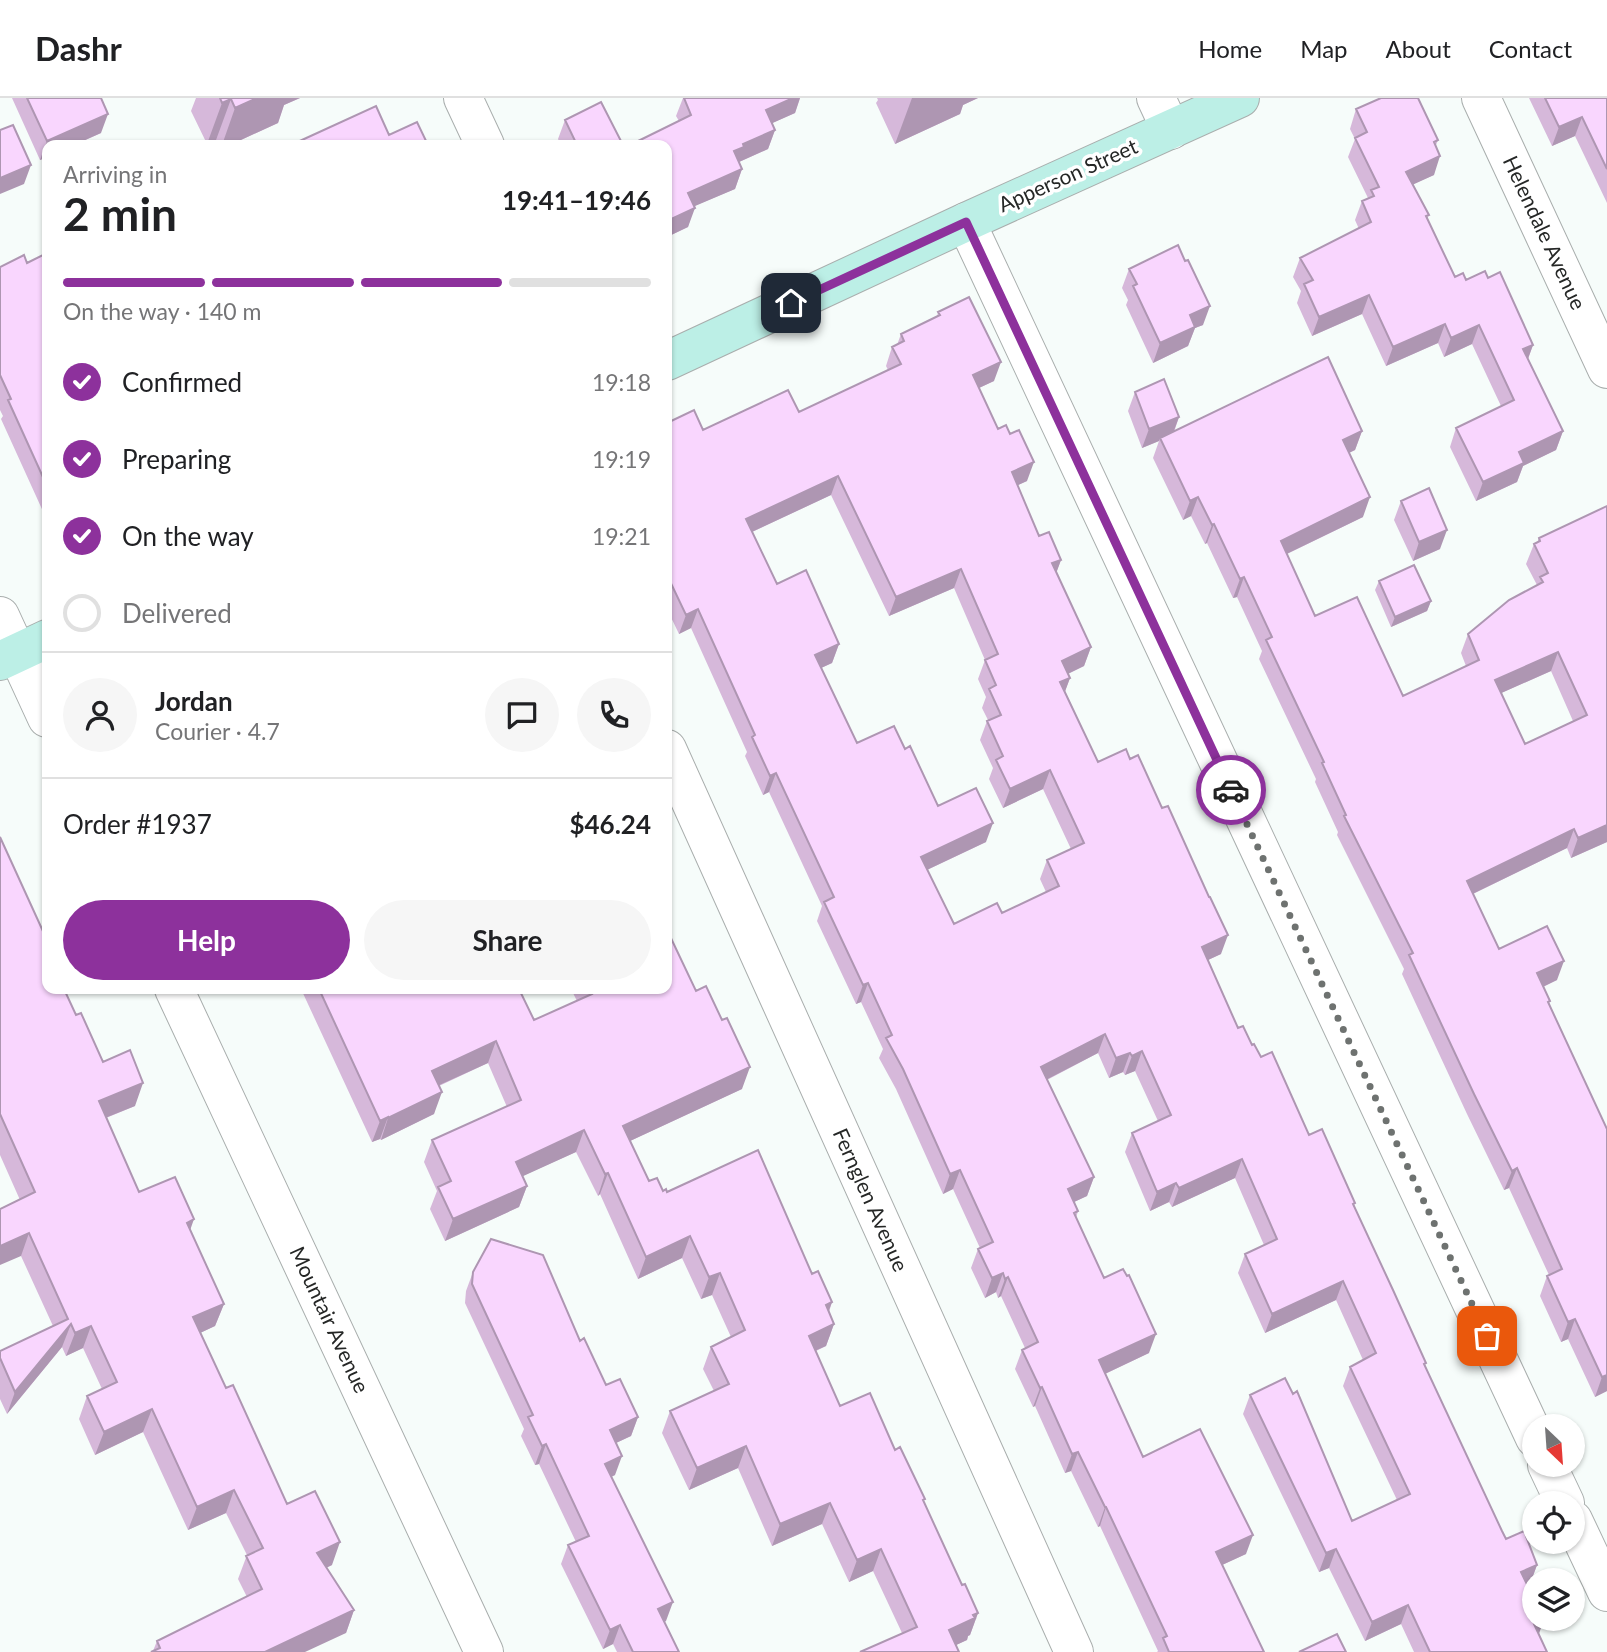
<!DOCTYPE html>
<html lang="en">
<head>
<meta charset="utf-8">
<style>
	body { margin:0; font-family:Lato,sans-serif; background:#f6f6f6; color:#202124; height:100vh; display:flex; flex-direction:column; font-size:26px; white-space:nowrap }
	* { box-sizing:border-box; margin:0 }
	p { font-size:23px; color:#757577 }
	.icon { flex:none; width:38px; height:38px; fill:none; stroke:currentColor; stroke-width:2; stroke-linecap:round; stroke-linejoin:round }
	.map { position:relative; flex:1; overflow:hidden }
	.side { position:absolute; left:42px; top:42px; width:630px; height:854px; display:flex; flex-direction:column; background:#fff; border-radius:14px; box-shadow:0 2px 5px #0004 }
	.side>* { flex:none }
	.needle { width:46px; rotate:155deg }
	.controls { position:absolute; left:1522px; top:1316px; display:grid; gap:14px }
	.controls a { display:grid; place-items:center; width:63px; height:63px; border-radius:50%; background:#fff; box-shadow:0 2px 5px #0004; font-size:35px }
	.pin { position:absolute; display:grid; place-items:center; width:60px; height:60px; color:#fff; margin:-30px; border-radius:14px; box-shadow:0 4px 10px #0006 }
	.courier { position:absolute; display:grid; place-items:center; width:70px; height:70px; margin:-35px; border:5px solid #8d319c; border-radius:50%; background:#fff; color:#222; box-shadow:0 2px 9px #0007 }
	.head em { font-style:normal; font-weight:700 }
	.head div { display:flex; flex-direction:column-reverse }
	.head { display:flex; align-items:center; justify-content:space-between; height:119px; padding:0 21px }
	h1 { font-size:46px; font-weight:700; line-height:52px }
	.bar { display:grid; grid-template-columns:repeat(4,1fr); gap:10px 7px; align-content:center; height:84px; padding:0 21px }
	.bar i { height:9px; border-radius:5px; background:#e0e0e0 }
	.bar .on { background:#8d319c }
	.bar p { grid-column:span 4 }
	.line { display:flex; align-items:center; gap:18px; padding:0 21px; border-top:2px solid #e0e0e0 }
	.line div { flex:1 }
	.round { display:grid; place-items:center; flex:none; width:74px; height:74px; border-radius:37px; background:#f6f6f6 }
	ol { padding:0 21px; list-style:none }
	li { display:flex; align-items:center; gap:21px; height:77px }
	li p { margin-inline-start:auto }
	li .icon { padding:7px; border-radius:50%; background:#8d319c; color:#fff; stroke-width:4 }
	li:last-child { color:#757577 }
	li i { width:38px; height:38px; border:4px solid #e0e0e0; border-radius:50% }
	.action { display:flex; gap:14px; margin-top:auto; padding:14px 21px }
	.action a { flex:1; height:80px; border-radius:42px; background:#8d319c; color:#fff; font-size:28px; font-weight:700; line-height:80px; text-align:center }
	.action a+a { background:#f6f6f6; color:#202124 }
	header { display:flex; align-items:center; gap:42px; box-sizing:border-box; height:98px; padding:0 35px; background:#fff; border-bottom:2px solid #e0e0e0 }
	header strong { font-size:33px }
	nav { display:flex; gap:38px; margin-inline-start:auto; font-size:24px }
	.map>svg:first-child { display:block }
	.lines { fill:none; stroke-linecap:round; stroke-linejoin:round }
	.street-casing { stroke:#a9aead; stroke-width:40 }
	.secondary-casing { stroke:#a9aead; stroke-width:40 }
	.street { stroke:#fff; stroke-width:38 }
	.secondary { stroke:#bcefe6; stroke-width:38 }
	.wall { fill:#d6b8da; fill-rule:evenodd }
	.shaded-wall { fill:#ae96b2 }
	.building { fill:#f9d6fe; stroke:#ae96b2; stroke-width:2; fill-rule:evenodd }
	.done { stroke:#6e7270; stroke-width:7; stroke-dasharray:0 12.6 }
	.route { stroke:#8d319c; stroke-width:9 }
	.labels { text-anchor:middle; stroke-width:7; stroke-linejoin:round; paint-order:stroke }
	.street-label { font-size:21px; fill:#252726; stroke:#fff }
</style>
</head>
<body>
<header>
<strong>Dashr</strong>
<nav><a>Home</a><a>Map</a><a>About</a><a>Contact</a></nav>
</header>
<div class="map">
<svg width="1607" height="1554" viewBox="0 0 1607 1554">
	<rect width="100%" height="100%" fill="#f6fcfa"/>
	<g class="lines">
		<g class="street-casing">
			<path id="street" d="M463,0L485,47
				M1156,0L1171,32
				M1481,0L1607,271
				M966,124L1535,1340
				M0,518L47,620
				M667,651L1074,1554
				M174,891L484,1554
				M1547,1367L1565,1405
				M1573,1422L1607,1494"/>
		</g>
		<g class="secondary-casing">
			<path id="secondary" d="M667,263L966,124L1240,0
				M0,563L47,541"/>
		</g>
		<use href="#street" class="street"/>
		<use href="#secondary" class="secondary"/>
	</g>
	<path class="wall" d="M12,0H101V35L74,47H47V59L40,62Z
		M196,0H300L284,7L278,25L230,47H218L216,42L207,46L191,13Z
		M683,0H800L795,15L772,25L775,32L768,51L739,64L742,71L735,91L694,108L688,129L667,139V47L679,23L676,18Z
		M877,0H978L963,7L960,16L895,46L876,5L878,2Z
		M1529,0H1607V105L1575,38L1552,48Z
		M1356,11L1438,42L1436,47L1434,77L1413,86L1429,117L1427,121L1455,179L1466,182L1488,180L1533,247L1528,261L1563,333L1556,352L1523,368L1517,384L1476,403L1450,349L1456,330L1501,308L1472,246L1444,259L1438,245L1386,268L1362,216L1312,238L1297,205L1301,193L1293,179L1300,160L1359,131L1355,122L1362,103L1368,100L1348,59L1355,41L1350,31Z
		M565,22L623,47H561L558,41Z
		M47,155V419L46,420L1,321L3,318L0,312V169L27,165Z
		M1129,171L1203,227L1195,230L1188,248L1153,265L1126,207L1128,202L1122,190Z
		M938,214L994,283L979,290L998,331L1027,383L1018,387L1039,438L1061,462L1056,475L1091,549L1084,568L1068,576L1070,580L1065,593L1098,664L1221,856L1208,862L1238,930L1261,959L1309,1037L1355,1105L1354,1108L1426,1265L1425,1268L1502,1433L1506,1441L1537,1467L1530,1486L1528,1487L1544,1522L1538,1536L1547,1554H1414L1401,1526L1365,1543L1329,1470L1319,1474L1243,1316L1250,1297L1352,1423L1397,1402L1343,1288L1350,1269L1363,1262L1336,1202L1265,1235L1238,1175L1245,1156L1264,1147L1235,1080L1172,1109L1169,1104L1150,1113L1125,1054L1132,1035L1158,1023L1135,973L1125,977L1123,974L1109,980L1098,955L1047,982L1094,1079L1087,1098L1074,1104L1078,1113L1076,1120L1104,1180L1149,1255L1105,1276L1143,1359L1246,1456L1222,1467L1264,1554H1157L1158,1553L1100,1428L1098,1429L1071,1373L1065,1375L1035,1308L1033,1309L1015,1271L1022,1252L1025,1250L1001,1198L998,1200L996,1194L985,1200L971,1170L978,1151L980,1150L953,1091L943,1096L896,991L879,960L883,951L861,904L856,906L817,823L822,808L769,694L763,697L745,658L747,654L691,530L679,536L667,511V325L703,332L799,314L888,272L886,268L892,249L897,247L901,236L937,219ZM831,397L889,518L954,490L985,562L978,581L986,599L982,610L988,622L987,623L980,642L993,670L989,681L1003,710L1043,691L1071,751L1047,762L1040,781L1046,794L1002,815L954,826L927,772L986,744L938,708L905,651L857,645L821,570L832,565L839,546L777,486L752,434Z
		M1135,294L1179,319L1174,334L1362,333L1355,352L1349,355L1363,419L1287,456L1315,518L1403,598L1466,568L1461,555L1468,536L1537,487L1526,466L1534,446L1537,445L1539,440L1607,408V744L1571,760L1567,750L1473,796L1499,851L1557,882L1543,889L1550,903L1549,906L1607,1031V1293L1595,1299L1568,1241L1561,1244L1540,1198L1547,1178L1549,1177L1509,1090L1504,1092L1467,1016L1402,876L1404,871L1337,737L1338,734L1315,684L1316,681L1259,561L1262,553L1237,499L1233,500L1207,445L1205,446L1191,418L1183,422L1153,360L1159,343L1142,350L1128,313ZM1551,573L1573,623L1525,646L1501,595Z
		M1401,403L1440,451L1413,463L1394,422Z
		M1379,483L1431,503L1427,513L1391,529L1375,492Z
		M0,739L47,891L76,917L103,964L135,1008L106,1020L139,1094L190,1132L224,1206L215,1228L200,1235L226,1290L287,1406L332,1467L326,1470L354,1512L346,1535L153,1553L157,1543L247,1499L238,1481L247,1457L226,1415L188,1432L143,1334L95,1357L79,1321L87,1298L102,1291L83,1250L66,1258L62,1249L7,1316L0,1301V1253L53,1228L21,1158L20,1102L0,1057Z
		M301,891H519L534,922L577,903L571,891H667L742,991L630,1043L649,1083L663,1093L667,1094L812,1176L832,1204L829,1214L834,1226L826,1248L816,1253L840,1308L895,1352L924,1405L962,1487L978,1515L970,1537L968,1538L967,1542L956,1547L902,1535L873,1473L849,1484L822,1426L772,1448L738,1370L689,1392L662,1335L670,1313L714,1293L703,1271L711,1249L731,1239L712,1197L701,1201L682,1160L638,1181L600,1096L598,1098L576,1054L522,1078L527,1088L519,1109L445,1143L430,1111L437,1093L424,1064L432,1042L507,1009L488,965L439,988L434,1016L381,1042L380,1041L372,1044Z
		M473,1174L580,1243L606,1287L638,1319L631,1338L616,1345L615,1377L611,1379L666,1523L664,1524L679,1554H617L613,1546L603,1551L561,1466L568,1447L576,1444L539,1366L535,1367L521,1338L524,1331L465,1205L466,1193Z"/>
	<path class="shaded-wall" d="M257,0H300L284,7L278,25L230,47H222L235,10Z
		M793,0H800L795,15L759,31L766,12Z
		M912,0H978L963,7L960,16L895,46Z
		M231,1L216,42L207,46L222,5Z
		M108,16L101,35L74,47H47V59L40,62L47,43Z
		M1582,19L1575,38L1552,48L1559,29Z
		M775,32L768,51L739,64L734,53L743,46Z
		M1440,58L1434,77L1399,93L1406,74Z
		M31,67L24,86L0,96V80Z
		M742,71L735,91L681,114L688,95Z
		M695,110L688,129L667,139V123Z
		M1369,197L1362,216L1312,238L1319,219Z
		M1210,208L1203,227L1195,230L1188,248L1153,265L1160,245L1190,217Z
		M1445,226L1438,245L1386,268L1393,249Z
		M1479,227L1472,246L1444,259L1451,240Z
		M1533,247L1526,266L1523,251Z
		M1001,264L994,283L966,296L973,277Z
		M1179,319L1172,338L1160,340L1159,343L1142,350L1149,331Z
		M1362,333L1355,352L1336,361L1343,342Z
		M1563,333L1556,352L1523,368L1517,384L1476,403L1483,384L1519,354Z
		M1034,364L1027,383L1005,393L1012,374Z
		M838,378L831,397L739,440L746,421Z
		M1198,399L1191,418L1183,422L1190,403Z
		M1370,399L1363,419L1274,462L1281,443Z
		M1214,426L1207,445L1205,446L1212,427Z
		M1447,432L1440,451L1413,463L1419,444Z
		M1061,462L1054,481L1052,465Z
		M961,471L954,490L889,518L896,499Z
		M1244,479L1237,499L1233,500L1240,481Z
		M1431,503L1427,513L1391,529L1395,519Z
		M698,511L691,530L679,536L686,517Z
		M839,546L832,565L808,576L815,557Z
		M1091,549L1084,568L1055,582L1062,563Z
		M1558,554L1551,573L1488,601L1495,582Z
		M1070,580L1063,599L1060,584Z
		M1050,672L1043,691L1003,710L1010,691Z
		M776,675L769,694L763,697L770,678Z
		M993,725L986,744L914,778L921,759Z
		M1607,727V744L1571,760L1578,740Z
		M1574,731L1567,750L1460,802L1467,783Z
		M1228,837L1221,856L1195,868L1202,849Z
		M1564,863L1557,882L1530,895L1537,875Z
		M868,885L861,904L856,906L863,887Z
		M1105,936L1098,955L1034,988L1041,969Z
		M496,943L488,965L424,994L432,973Z
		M1142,953L1135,973L1125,977L1132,958Z
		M1130,955L1123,974L1109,980L1116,960Z
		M750,969L742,991L615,1050L623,1028Z
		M143,985L135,1008L90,1026L99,1003Z
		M442,994L434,1016L381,1042L388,1020Z
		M388,1019L380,1041L372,1044L380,1023Z
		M584,1032L576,1054L508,1085L516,1064Z
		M1242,1061L1235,1080L1172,1109L1179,1090Z
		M1517,1070L1509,1090L1504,1092L1512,1073Z
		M960,1072L953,1091L943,1096L950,1076Z
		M608,1075L600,1096L598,1098L605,1076Z
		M1094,1079L1087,1098L1061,1110L1068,1091Z
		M1176,1085L1169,1104L1150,1113L1157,1094Z
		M527,1088L519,1109L445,1143L453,1121Z
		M194,1121L186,1144L187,1125Z
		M29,1135L21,1158L0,1167V1148Z
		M690,1138L682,1160L638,1181L646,1159Z
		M720,1175L712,1197L701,1201L709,1179Z
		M1003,1175L996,1194L985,1200L992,1180Z
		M1008,1179L1001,1198L998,1200L1005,1181Z
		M1343,1183L1336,1202L1265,1235L1272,1216Z
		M832,1204L824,1226L826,1207Z
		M224,1206L215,1228L185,1242L193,1219Z
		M1575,1221L1568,1241L1561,1244L1568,1224Z
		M71,1226L62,1249L7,1316L15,1294Z
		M834,1226L826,1248L801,1259L809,1238Z
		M91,1228L83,1250L66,1258L75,1235Z
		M1156,1236L1149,1255L1092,1282L1099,1262Z
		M1607,1277V1293L1595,1299L1602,1279Z
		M1042,1289L1035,1308L1033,1309L1040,1290Z
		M152,1311L143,1334L95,1357L104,1334Z
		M638,1319L631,1338L603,1351L610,1332Z
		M546,1346L539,1366L535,1367L542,1348Z
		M746,1348L738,1370L689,1392L697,1370Z
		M1078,1354L1071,1373L1065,1375L1072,1356Z
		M622,1358L615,1377L598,1385L605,1366Z
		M234,1392L226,1415L188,1432L197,1409Z
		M830,1405L822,1426L772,1448L780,1426Z
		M1105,1409H1106L1100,1428L1098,1429Z
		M1253,1437L1246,1456L1209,1473L1216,1454Z
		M340,1444L332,1467L309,1478L317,1455Z
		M881,1451L873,1473L849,1484L857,1462Z
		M1336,1451L1329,1470L1319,1474L1326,1455Z
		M1537,1467L1530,1486L1514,1493L1521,1474Z
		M673,1504L666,1523L651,1530L658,1511Z
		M1408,1507L1401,1526L1365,1543L1372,1524Z
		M354,1512L346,1535L305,1554H265Z
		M978,1515L970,1537L968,1538L967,1542L941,1554L949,1532Z
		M1544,1522L1537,1541L1534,1526Z
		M620,1527L613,1546L603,1551L610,1532Z"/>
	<path class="building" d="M27,0H101L108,16L47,43Z
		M220,0H257L235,10L231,1L222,5Z
		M684,0H793L766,12L775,32L743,46L744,49L734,53L742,71L688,95L695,110L667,123V47H630L691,17Z
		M1381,0H1418L1438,42L1434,44L1440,58L1406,74L1429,117L1426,118L1455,179L1463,175L1466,182L1485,173L1488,180L1500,174L1533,247L1523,251L1563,333L1519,354L1524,365L1483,384L1456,330L1514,302L1479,227L1451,240L1445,226L1393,249L1369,197L1319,219L1304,186L1313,182L1300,160L1371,124L1362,103L1374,98L1371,92L1379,89L1355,40L1367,34L1356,11Z
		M1545,0H1607V71L1582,19L1559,29Z
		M601,4L623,47H577L565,22Z
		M376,8L389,37L417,24L428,47H291Z
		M13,27L31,67L0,80V32Z
		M1178,147L1185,163L1188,162L1210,208L1190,217L1195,229L1160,245L1133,188L1137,186L1129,171Z
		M47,155V388L8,302L11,301L0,277V169L24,157L27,165Z
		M969,199L1001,264L973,277L998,331L1006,327L1010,336L1019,332L1034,364L1012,374L1039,438L1049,434L1061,462L1052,465L1091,549L1062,563L1070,580L1060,584L1098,664L1126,651L1130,661L1138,657L1162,710L1168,708L1209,799H1210L1228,837L1202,849L1238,930L1243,928L1252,947L1254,946L1261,959L1272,954L1309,1037L1322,1031L1355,1105L1353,1106L1393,1192L1426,1265L1424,1266L1502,1433L1506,1441L1524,1433L1537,1467L1521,1474L1535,1503V1521H1543L1544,1522L1534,1526L1547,1554H1430L1408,1507L1372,1524L1336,1451L1326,1455L1250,1297L1285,1280L1293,1296L1297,1293L1352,1423L1410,1396L1350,1269L1376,1255L1343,1183L1272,1216L1245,1156L1277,1141L1242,1061L1179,1090L1176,1085L1157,1094L1132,1035L1171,1017L1142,953L1132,958L1130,955L1116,960L1105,936L1041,969L1094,1079L1068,1091L1078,1113L1074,1115L1104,1180L1123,1171L1127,1178L1129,1177L1156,1236L1099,1262L1143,1359L1200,1331L1253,1437L1216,1454L1264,1554H1169L1163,1540L1167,1538L1106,1409H1105L1078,1354L1072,1356L1042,1289L1040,1290L1022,1252L1038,1244L1008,1179L1005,1181L1003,1175L992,1180L978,1151L993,1144L960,1072L950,1076L903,971L886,940L892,937L868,885L863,887L824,804L834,799L776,675L770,678L752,639L755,637L698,511L686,517L667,477V325L694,312L703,332L788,292L799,314L901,266L892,249L904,243L901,236L940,217L938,214ZM838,378L896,499L961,471L998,556L985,562L996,587L989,591L1001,617L987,623L1003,658L996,662L1010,691L1050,672L1084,745L1047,762L1059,788L1002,815L997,805L954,826L921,759L993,725L976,690L938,708L910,648L905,651L894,628L857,645L815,557L839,546L806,472L777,486L746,421Z
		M1328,259L1362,333L1343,342L1370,399L1281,443L1315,518L1357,499L1403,598L1479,562L1468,536L1509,502L1543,484L1540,479L1548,475L1534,446L1540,443L1539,440L1607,408V727L1578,740L1574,731L1467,783L1499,851L1547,828L1564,863L1537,875L1550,903L1548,904L1607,1031V1277L1602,1279L1575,1221L1568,1224L1547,1178L1562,1171L1517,1070L1512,1073L1474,996L1409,857L1413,855L1344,718L1346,717L1322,665L1324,664L1266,542L1272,539L1244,479L1240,481L1214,426L1212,427L1198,399L1190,403L1160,340ZM1558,554L1587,617L1525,646L1495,582Z
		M1164,281L1179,319L1149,331L1135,294Z
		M1429,390L1447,432L1419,444L1401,403Z
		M1414,467L1431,503L1395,519L1379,483Z
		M0,739L47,842V891H64L76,917L81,915L103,964L130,952L143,985L99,1003L139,1094L175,1079L194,1121L187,1125L224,1206L193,1219L226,1290L233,1287L287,1406L315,1393L340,1444L317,1455L354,1512L265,1554H151L160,1550L157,1543L262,1491L246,1458L263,1450L234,1392L197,1409L152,1311L104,1334L87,1298L117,1284L91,1228L75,1235L71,1226L15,1294L0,1260V1253L68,1221L29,1135L0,1148V1111L35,1094L0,1016Z
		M669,836L696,893L706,888L722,922L727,920L750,969L623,1028L649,1083L657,1080L663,1093L666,1091L667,1094L758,1052L812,1176L818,1173L832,1204L826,1207L834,1226L809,1238L840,1308L870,1295L895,1352L900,1349L925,1401L923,1402L962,1487L965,1486L978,1515L973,1517L975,1520L949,1532L959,1554H860L917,1529L881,1451L857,1462L830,1405L780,1426L746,1348L697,1370L670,1313L729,1286L711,1249L745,1232L720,1175L709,1179L690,1138L646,1159L608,1075L605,1076L584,1032L516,1064L527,1088L453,1121L438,1089L451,1083L432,1042L521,1002L496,943L432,973L442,994L388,1020V1019L380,1023L319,891H519L534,922L592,896L589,891H667V837Z
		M491,1141L543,1157L580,1243L584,1240L606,1287L620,1281L638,1319L610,1332L622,1358L605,1366L673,1504L658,1511L679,1554H633L620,1527L610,1532L568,1447L589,1438L546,1346L542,1348L528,1319L533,1317L472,1186L473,1174Z
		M1337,1536L1346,1554H1299Z"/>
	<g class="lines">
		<path class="done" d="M1231,692L1487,1238"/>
		<path class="route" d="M791,205L966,124L1231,692"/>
	</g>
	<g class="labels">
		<g class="street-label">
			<text transform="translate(1068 78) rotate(-24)" y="7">Apperson Street</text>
			<text transform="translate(1544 135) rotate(65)" y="7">Helendale Avenue</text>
			<text transform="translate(870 1102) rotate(66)" y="7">Fernglen Avenue</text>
			<text transform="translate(329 1222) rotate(65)" y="7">Mountair Avenue</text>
		</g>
	</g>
</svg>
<div class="controls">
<a><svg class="needle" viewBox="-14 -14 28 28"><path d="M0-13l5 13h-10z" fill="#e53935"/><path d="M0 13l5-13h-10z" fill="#757577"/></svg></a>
<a><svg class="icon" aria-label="locate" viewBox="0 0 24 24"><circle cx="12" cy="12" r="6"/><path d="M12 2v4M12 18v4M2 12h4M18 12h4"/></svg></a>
<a><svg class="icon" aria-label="layers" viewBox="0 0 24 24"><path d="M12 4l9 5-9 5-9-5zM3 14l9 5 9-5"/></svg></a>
</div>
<div class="pin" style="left:1487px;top:1238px;background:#ea580c"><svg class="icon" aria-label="bag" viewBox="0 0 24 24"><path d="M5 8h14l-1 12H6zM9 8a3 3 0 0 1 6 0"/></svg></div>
<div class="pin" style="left:791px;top:205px;background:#1f2937"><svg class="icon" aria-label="home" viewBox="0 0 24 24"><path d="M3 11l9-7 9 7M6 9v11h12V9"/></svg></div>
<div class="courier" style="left:1231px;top:692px"><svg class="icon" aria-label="car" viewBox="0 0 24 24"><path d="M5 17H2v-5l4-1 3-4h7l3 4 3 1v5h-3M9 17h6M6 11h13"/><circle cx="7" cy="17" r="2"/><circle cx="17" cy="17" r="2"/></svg></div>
<section class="side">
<div class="head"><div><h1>2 min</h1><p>Arriving in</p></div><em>19:41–19:46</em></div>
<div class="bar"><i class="on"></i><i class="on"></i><i class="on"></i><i></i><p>On the way · 140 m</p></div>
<ol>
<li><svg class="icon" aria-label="check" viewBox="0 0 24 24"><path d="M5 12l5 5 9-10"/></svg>Confirmed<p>19:18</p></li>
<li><svg class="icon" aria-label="check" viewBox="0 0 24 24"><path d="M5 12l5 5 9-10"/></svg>Preparing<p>19:19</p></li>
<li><svg class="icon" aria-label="check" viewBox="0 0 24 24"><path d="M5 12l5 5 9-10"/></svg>On the way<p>19:21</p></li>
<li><i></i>Delivered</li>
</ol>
<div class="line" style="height:126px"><a class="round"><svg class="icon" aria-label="person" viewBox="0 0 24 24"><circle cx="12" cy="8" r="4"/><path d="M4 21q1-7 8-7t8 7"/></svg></a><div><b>Jordan</b><p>Courier · 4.7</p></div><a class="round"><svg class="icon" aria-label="chat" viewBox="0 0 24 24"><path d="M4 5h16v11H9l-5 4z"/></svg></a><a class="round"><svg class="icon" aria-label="phone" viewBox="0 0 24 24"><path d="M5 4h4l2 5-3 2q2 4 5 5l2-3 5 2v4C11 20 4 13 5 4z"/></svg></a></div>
<div class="line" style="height:91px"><div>Order #1937</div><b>$46.24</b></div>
<div class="action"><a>Help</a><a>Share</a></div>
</section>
</div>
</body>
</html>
